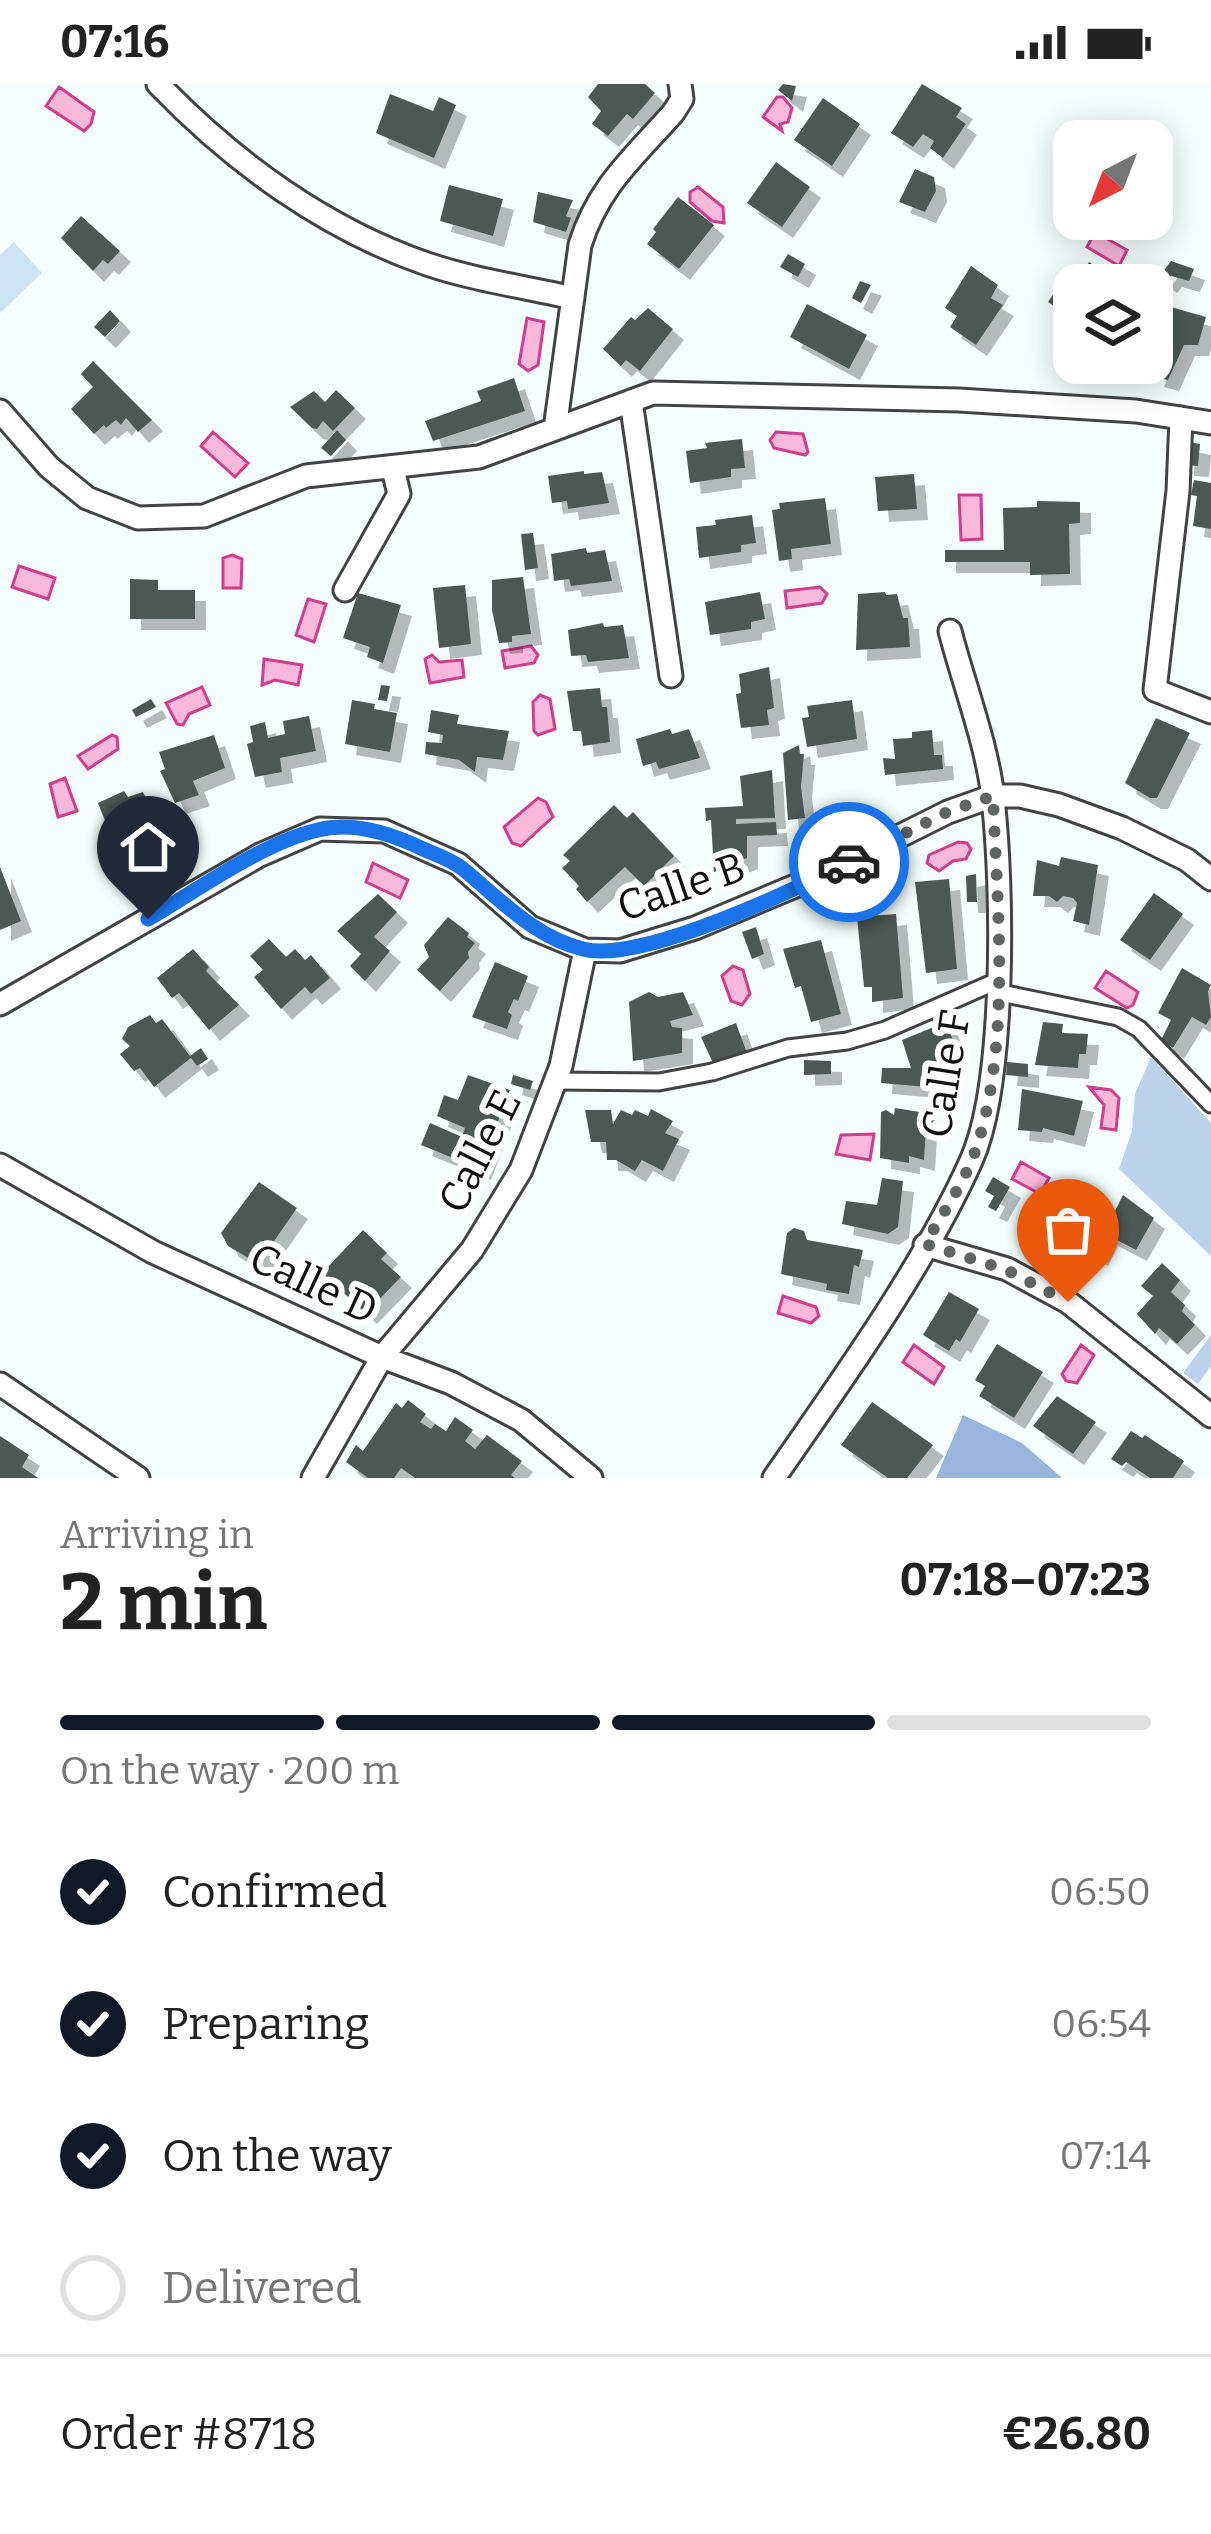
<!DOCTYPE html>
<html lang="en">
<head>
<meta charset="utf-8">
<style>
	body { margin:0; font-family:Bitter,serif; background:#f2f2f2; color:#222; height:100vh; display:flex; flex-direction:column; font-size:45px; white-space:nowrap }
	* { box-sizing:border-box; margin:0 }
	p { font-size:39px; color:#767676 }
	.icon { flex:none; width:66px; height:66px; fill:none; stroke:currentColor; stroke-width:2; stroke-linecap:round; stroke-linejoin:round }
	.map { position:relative; height:1394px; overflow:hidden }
	.drawer { display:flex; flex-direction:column; background:#fff; flex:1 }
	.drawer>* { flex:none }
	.needle { width:78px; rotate:222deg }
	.tools { position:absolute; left:1053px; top:36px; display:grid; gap:24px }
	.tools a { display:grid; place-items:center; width:120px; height:120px; border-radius:24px; background:#fff; box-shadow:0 6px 30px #0003; font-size:60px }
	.pin { position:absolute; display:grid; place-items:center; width:102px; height:102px; color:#fff; margin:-123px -51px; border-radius:50% 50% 50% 0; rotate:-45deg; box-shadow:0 0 12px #0007 }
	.pin .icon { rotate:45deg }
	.courier { position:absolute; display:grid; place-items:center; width:120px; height:120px; margin:-60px; border:9px solid #1a73e8; border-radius:50%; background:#fff; color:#222; box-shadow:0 3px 15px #0007 }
	.summary em { font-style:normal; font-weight:700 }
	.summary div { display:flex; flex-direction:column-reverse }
	.summary { display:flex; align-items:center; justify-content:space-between; height:204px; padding:0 60px }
	h1 { font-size:78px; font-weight:700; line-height:90px }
	.bar { display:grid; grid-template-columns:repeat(4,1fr); gap:18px 12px; align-content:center; height:144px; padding:0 60px }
	.bar i { height:15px; border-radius:9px; background:#e0e0e0 }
	.bar .on { background:#111827 }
	.bar p { grid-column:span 4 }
	.line { display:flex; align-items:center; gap:30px; padding:0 60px; border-top:3px solid #e0e0e0 }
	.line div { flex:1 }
	ol { padding:0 60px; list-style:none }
	li { display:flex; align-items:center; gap:36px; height:132px }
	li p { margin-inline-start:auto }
	li .icon { padding:12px; border-radius:50%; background:#111827; color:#fff; stroke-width:4 }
	li:last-child { color:#767676 }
	li i { width:66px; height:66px; border:6px solid #e0e0e0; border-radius:50% }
	.status { display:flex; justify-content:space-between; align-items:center; height:84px; padding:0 60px; background:#fff; direction:ltr }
	.status svg { height:33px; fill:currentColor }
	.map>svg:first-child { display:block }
	.green { fill:#bcd1eb }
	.forest { fill:#9bb4dc }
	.pitch { fill:#cee3f2 }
	.water { fill:#f7b8dc; stroke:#d03d8c; stroke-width:3 }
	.building { fill:#4c5952; filter:url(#shadow) }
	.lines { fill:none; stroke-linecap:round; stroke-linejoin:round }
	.pedestrian-casing { stroke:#434343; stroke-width:21 }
	.minor-casing { stroke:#434343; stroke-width:27 }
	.pedestrian { stroke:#fff; stroke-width:15 }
	.minor { stroke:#fff; stroke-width:21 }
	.done { stroke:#606463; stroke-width:12; stroke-dasharray:0 21.6 }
	.route { stroke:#1a73e8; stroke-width:15 }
	.labels { text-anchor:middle; stroke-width:12; stroke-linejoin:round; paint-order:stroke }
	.street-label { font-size:42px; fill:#101010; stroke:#fff }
</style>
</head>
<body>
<div class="status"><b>07:16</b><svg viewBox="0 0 49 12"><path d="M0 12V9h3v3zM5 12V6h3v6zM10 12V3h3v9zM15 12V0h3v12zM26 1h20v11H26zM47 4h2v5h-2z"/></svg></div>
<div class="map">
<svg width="1211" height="1394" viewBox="0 0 1211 1394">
	<defs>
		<filter id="shadow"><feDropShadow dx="11" dy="11" stdDeviation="0" flood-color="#0004"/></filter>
	</defs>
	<rect width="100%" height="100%" fill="#f4fffd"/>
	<path class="green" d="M1151,973L1211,1039V1172L1119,1085L1132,1047L1135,1010Z
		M1211,1251V1282L1198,1300L1183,1289Z"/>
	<path class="forest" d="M963,1331L1022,1359L1062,1394H936Z"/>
	<path class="pitch" d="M14,158L42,189L0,229V171Z"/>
	<path class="water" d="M59,3L94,28L91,40L84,47L46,22Z
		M777,13H783L792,24L788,38L780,40L782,47L763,33Z
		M698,103L723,123L724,139L712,137L690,118V108Z
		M1095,148L1127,166L1119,182L1087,163Z
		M527,234L544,238L538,281L528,287L519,280Z
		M213,348L248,379L235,393L201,362Z
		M776,348L803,350L808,368L805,371L774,364L770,356Z
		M959,411H981L982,455L961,456Z
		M232,471L242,475L241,504H223V474Z
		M19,482L55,494L48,515L12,503Z
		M820,503L827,510L822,519L787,524L785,507Z
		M308,515L326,520L314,558L296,551Z
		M531,562L538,571L534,579L505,584L502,567Z
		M432,571L439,578L462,576L464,593L430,599L425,575Z
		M264,575L302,581L298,601L275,596L262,601Z
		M202,603L210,621L189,630L183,641L177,640L166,619Z
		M540,611L550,615L555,645L538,651L534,647L533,618Z
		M112,651L117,653L118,665L88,685L78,672Z
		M65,694L77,727L58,733L50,700Z
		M538,714L546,718L553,733L521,762L512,759L504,743Z
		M958,758L967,759L971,765L966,775L953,777L939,787L927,779L929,771Z
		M373,779L408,796L400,814L366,798Z
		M733,882L743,886L750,910L742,921L731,917L722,892Z
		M1106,887L1138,908L1133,921L1127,924L1095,904Z
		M1089,1003L1111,1006L1119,1014L1116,1046L1101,1044L1104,1021Z
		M874,1050L870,1076L836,1070L841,1051Z
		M1021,1078L1049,1094L1040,1110L1012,1095Z
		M783,1212L816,1223L819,1232L811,1239L778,1229Z
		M914,1261L944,1283L934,1300L903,1278Z
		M1081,1261L1094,1271L1077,1299L1066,1297L1062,1290Z"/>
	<path class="building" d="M598,0H645L655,9L633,35L627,30L608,52L592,40L601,27L588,13Z
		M783,0L796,2L792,17L778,6Z
		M922,0L962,24L956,33L966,40L943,74L930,64L934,57L923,50L913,63L891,49Z
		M390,10L433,27L439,13L456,21L434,74L376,49Z
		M823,14L860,40L832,82L794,56Z
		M776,78L810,103L782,143L747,119Z
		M915,85L934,93L936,107L925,128L899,118Z
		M449,101L503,115L493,152L440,137Z
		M538,108L573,116L566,132L571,134L566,148L533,138Z
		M678,113L714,141L679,185L647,160L656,148L653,145Z
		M81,132L120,167L108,180L103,176L93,187L61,154Z
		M788,170L805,180L798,193L780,183Z
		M1171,177L1194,185L1189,197L1171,192L1166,198L1159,193Z
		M1089,178L1125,201H1074V235L1048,218L1059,202L1069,209Z
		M971,182L998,201L991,214L1003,221L976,261L950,243L957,232L945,224Z
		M860,197L871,201L861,219L852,214Z
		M1157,219L1206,233L1198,261H1184L1168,296L1153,292L1159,277L1152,274V235Z
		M807,220L867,251L849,285L790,253Z
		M648,224L673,245L640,287L626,276L621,282L603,265L631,233L635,236Z
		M110,226L120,237L105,253L94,243Z
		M93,277L152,336L138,348L126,334L121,341L116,336L106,344L104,341L94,350L71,325L93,303L81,290Z
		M514,294L525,327L433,357L425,337L481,317L477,307Z
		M336,306L355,324L333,347L323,337L317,345L312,344L290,323L314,307L325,318Z
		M337,346L346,356L331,372L321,364Z
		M742,355L745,384L731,385V393L690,399L686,367L707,364L705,359Z
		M1184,357L1200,360L1198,382L1183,381Z
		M584,387V390L602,388L609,419L568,425L567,417L552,419L548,392Z
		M914,390L917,425L878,427L875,393Z
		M1194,396L1211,399V445L1193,442L1197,412L1191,411Z
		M825,414L831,460L791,465L792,475L779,477L772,426L780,425L779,419Z
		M1037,417L1080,418V439L1069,440L1070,490L1030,491V478H945V466H1004L1003,424L1037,423Z
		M752,431L756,459L741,461V468L699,474L696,443L716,441L715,436Z
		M533,449L538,484L525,486L521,450Z
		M586,464L587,469L605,466L612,497L571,502L569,495L554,497L551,470Z
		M523,493L531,550L512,552V558L499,559L492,526V496Z
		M130,495L158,496V506H195V535H130Z
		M465,501L471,560L439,564L433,504Z
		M760,508L765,535L751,538V545L710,551L705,518Z
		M885,508L886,511L897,510L903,534H908L910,563L856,566L858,510Z
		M358,509L401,521L383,579L367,573L370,563L343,554Z
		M603,539L604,543L623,541L629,574L588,578L586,571L571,572L568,546Z
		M769,583L774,624L767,626L769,641L741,644L736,610L741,609L739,590Z
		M381,601L390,602L387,617L378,616Z
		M600,604L602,623H607L610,658L583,662L581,647H573L567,607Z
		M151,615L156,623L136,633L132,626Z
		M352,616L375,620L374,625L397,629L390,668L345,660Z
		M852,616L857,655L807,663L802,634L809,633L807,622Z
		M431,626L459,631L457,640L509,647L503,676L477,673L475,688L459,676L425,670L426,658L442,659L443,651L428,648Z
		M309,632L316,667L280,674L282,688L255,693L247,660L253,658L250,642L265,638L268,654L285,650L283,637Z
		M1156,634L1190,649L1157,714H1150L1125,699Z
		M670,645L672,650L689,645L700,674L659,685L656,678L643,682L636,655Z
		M932,646L934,671H942L943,685L885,691L883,674L895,675L893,655L912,654V648Z
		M214,651L225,684L193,697L199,711L175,719L160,687L165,685L159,668Z
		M799,661L800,670H804L801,703L805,734L788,736L783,669Z
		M772,686L775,734L736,735V740L776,738L777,751L747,752V774L714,788L711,736L706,737L705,724L743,722L740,692Z
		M124,707L128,713L143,708L170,769L130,786L123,768L118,770L98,719Z
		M614,721L627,734L633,728L674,772L644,802L625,783L587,818L576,805L579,802L562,784L570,777L563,771Z
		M1061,773L1098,781L1089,841L1073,837L1077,819L1073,814L1063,812L1057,818L1049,812H1033L1037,776L1059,782Z
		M0,783L21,837L0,846Z
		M976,790L977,818H967L966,792Z
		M949,795L957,885L926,889L915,798Z
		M1154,809L1183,830L1150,876L1120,856Z
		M378,810L397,828L374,853L390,867L365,897L350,882L361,870L337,847Z
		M896,830L903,914L872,918V903H864L857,833Z
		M448,833L469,849L467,853L475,859L468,868L469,874L440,907L417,886L429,873L424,861Z
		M756,843L764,870L752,875L742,848Z
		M269,855L286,873L295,865L305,876L311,871L330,894L311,910L305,903L281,925L254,893L263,886L250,872Z
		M821,856L841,930L811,938L801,902L795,904L783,865Z
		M193,865L209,883L206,887L239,921L209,946L179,909L172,914L157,894Z
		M495,878L528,892L518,917L514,915L508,928L512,931L507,945L472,933Z
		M1182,884L1211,901L1208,907L1211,933L1206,941L1192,933L1173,964L1161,956L1171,936L1158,929Z
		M649,908L658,913L683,908L693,931L670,937L672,943L682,944V969L633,977L629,918Z
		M150,931L156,939L162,935L190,972L201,964L208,975L197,982L191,974L154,1003L140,984L134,987L120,970L130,962L122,955L128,943Z
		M946,938L956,964L952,965L950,1005L881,999L882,984H911L902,956Z
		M1043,938L1063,940L1062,949L1088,950L1086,970H1079L1078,984L1035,981Z
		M736,939L747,969L713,979L701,953Z
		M804,976L831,977V990L804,991Z
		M1007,978L1028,980V993L1006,991Z
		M468,991L510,1006L480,1085L421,1061L430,1039L462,1053L465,1044L437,1032L444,1011L458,1016Z
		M513,991L533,997L530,1006L511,1000Z
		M1022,1005L1083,1017L1074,1052L1043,1044L1042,1048L1018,1046Z
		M895,1024L920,1028L921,1033L935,1036L926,1044L924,1076L909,1072V1079L880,1074L881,1028L886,1026L894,1031Z
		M651,1025L673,1037L665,1049L679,1055L663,1087L642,1076L635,1087L616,1076H607L606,1058H591L585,1026H611L613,1040L621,1026L632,1031L635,1026L648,1032Z
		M993,1093L1010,1103L996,1127L988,1123L994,1112L985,1107Z
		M882,1094L903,1097L898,1143L888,1150L842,1140L846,1117L877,1121Z
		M259,1098L297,1124L261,1176L255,1178L228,1162L221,1149Z
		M1123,1111L1154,1134L1136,1166L1107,1151L1097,1171L1067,1157L1089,1117L1113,1131Z
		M794,1144L804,1147L807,1156L863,1166L859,1183L854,1181L849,1210L826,1206L827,1200L781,1190L787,1149Z
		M363,1146L387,1169L381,1175L401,1193L366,1229L322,1189Z
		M1162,1179L1180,1196L1171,1208L1185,1221L1182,1227L1195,1241L1177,1260L1159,1244L1155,1250L1137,1230L1153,1212L1141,1202Z
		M949,1208L979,1225L960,1258L956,1255L949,1267L923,1251Z
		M997,1260L1043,1288L1014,1334L979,1312L985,1302L975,1296Z
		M1057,1312L1096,1338L1073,1370L1033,1342Z
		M408,1316L426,1330L420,1338L431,1345L435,1340L446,1347L455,1333L473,1346L465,1357L475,1365L487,1351L522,1377L511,1391L515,1394H415L401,1384L394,1394H368L346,1378L356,1361L363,1367L396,1319L402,1324Z
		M872,1318L933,1361L907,1394H888L841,1361Z
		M1131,1347L1142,1354L1145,1351L1184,1377L1173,1394H1150L1126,1378L1122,1382L1111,1375Z
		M0,1352L29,1371L22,1383L38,1394H0Z"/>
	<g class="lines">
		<g class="pedestrian-casing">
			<path id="pedestrian" d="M996,908L1118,933L1139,945L1211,1020
				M556,997L659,998L712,988L788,964L847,957L885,946L997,897"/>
		</g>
		<g class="minor-casing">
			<path id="minor" d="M158,0C233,78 325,145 427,180C474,196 525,203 573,214
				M631,317L671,592
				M0,327L49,383L87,414L138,434L204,432L306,392L479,373L653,309L959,316L1136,327L1211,339
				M1181,334L1178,407L1155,606L1211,628
				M555,345L580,161C598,103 633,74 673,29L682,15L680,0
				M345,506L399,410L393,385
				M0,920L260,771L320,745L384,747L458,780L530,843L585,866L620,867L695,844L824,790L948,728L993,712H1020L1059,721L1122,744L1187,776L1211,795
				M0,1081L153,1168L382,1273L451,1299L521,1336L591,1394
				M925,1161L1007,1185L1068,1218L1211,1332
				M0,1300L138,1394
				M313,1394L382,1273L472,1166L521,1086L561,982L585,866
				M774,1394C841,1297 923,1184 971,1077C1006,1000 1003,801 993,715C988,663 963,598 950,547"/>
		</g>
		<use href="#pedestrian" class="pedestrian"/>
		<use href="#minor" class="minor"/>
	</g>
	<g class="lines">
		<path class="done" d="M849,778L947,728L993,712C997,824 1012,963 974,1071C962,1102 941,1132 925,1160L1007,1186L1068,1218"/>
		<path class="route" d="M148,835C198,806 262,759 318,746C353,737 392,750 423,765C437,771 452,776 463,785C501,816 534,853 583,865C640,880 794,806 849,778"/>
	</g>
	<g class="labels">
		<g class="street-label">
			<text transform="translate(681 802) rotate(-19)" y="15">Calle B</text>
			<text transform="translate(945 990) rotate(-81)" y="15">Calle F</text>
			<text transform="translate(479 1067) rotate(-63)" y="15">Calle E</text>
			<text transform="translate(314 1199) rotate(25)" y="15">Calle D</text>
		</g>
	</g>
</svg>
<div class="tools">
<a><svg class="needle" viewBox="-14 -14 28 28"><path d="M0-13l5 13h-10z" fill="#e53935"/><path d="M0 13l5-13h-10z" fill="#767676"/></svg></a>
<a><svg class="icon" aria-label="layers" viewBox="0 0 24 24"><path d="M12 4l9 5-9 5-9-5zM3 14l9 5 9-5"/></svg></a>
</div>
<div class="pin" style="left:1068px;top:1218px;background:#ea580c"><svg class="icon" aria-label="bag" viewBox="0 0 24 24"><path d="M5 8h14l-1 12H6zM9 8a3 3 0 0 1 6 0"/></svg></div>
<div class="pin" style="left:148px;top:835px;background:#1f2937"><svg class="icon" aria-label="home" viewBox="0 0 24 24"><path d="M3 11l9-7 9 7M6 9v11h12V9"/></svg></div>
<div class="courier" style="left:849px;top:778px"><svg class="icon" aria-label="car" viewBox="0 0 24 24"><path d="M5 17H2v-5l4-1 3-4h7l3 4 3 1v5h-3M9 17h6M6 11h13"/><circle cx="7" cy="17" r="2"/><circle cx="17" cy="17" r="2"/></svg></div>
</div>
<section class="drawer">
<div class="summary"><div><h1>2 min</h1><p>Arriving in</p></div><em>07:18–07:23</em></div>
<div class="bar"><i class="on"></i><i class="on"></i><i class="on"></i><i></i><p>On the way · 200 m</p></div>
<ol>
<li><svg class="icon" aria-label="check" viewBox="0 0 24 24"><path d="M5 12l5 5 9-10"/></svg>Confirmed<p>06:50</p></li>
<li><svg class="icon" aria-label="check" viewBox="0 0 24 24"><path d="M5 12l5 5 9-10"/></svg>Preparing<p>06:54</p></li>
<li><svg class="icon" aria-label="check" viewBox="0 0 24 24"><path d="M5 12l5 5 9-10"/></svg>On the way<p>07:14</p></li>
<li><i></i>Delivered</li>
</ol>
<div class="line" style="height:156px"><div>Order #8718</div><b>€26.80</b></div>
</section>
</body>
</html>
